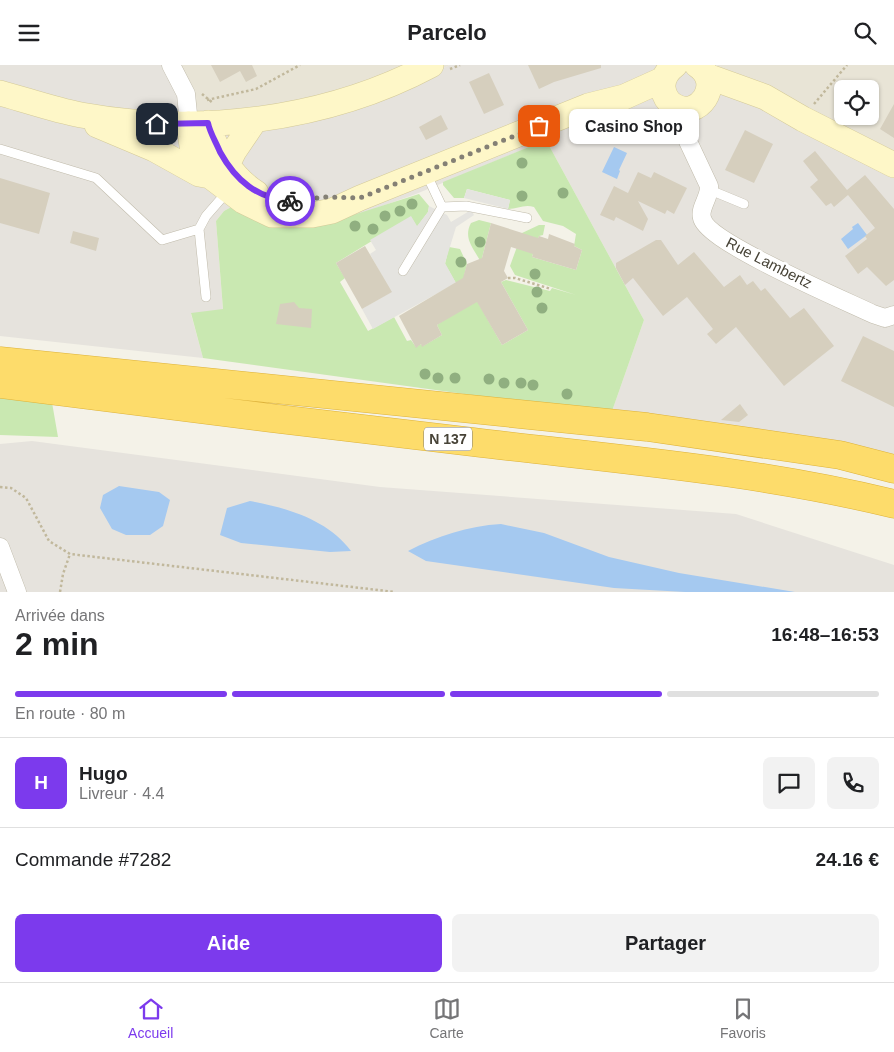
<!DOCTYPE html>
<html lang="fr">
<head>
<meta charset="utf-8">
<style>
	body { margin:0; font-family:Arial,sans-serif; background:#f2f2f2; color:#202124; height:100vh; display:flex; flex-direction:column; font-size:19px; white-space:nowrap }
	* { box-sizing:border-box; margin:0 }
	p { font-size:16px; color:#757577 }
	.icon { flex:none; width:28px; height:28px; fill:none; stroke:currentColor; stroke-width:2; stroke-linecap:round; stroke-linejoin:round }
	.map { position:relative; height:527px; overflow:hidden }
	.panel { display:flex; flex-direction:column; background:#fff; flex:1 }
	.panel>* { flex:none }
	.fabs { position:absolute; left:834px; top:15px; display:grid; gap:10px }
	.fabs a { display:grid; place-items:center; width:45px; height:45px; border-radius:8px; background:#fff; box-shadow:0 1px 4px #0004; font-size:25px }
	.pin { position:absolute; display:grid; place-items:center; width:42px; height:42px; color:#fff; margin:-21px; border-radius:10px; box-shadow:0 2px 8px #0006 }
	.courier { position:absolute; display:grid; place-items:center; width:50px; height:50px; margin:-25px; border:4px solid #7c3aed; border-radius:50%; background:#fff; color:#222; box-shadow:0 1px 6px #0007 }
	.bubble { position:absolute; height:35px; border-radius:8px; background:#fff; box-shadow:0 1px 4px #0004; font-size:16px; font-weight:800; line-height:35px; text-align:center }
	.headline em { font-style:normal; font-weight:800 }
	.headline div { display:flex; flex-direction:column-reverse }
	.headline { display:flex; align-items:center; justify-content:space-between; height:85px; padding:0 15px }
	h1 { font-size:32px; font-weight:800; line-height:38px }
	.bar { display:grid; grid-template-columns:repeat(4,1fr); gap:8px 5px; align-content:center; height:60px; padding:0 15px }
	.bar i { height:6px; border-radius:4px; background:#e0e0e0 }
	.bar .on { background:#7c3aed }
	.bar p { grid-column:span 4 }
	.line { display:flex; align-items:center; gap:12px; padding:0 15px; border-top:1px solid #e0e0e0 }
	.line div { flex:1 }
	.round { display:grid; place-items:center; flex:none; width:52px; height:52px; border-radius:8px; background:#f2f2f2 }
	.button { display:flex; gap:10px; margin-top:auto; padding:10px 15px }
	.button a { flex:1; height:58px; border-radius:8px; background:#7c3aed; color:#fff; font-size:20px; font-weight:800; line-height:58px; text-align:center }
	.button a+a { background:#f2f2f2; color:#202124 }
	header { display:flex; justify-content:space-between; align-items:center; height:65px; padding:0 15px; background:#fff; font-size:22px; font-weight:800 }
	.menu { display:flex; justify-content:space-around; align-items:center; height:70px; border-top:1px solid #e0e0e0; background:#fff; font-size:14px; color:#757577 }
	.menu a { display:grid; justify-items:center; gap:2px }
	.menu .on { color:#7c3aed }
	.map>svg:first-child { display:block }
	.residential { fill:#e8e4d6; fill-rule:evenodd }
	.industrial { fill:#e6e3dd }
	.green { fill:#c9e8b1 }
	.parking { fill:#e5e4e0 }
	.water { fill:#a5c9f0 }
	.building { fill:#d6cfbe }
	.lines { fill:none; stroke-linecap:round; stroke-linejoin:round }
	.lane-casing { stroke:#c0bbab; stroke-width:10 }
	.street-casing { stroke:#c0bbab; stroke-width:19 }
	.secondary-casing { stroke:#d4ca99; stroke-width:26 }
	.highway-casing { stroke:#ddb23a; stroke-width:29 }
	.path { stroke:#c1b89c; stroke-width:2.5; stroke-dasharray:2.5 2.5; stroke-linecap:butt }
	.lane { stroke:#fff; stroke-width:9 }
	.street { stroke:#fff; stroke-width:18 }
	.secondary { stroke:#fef7c8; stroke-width:25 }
	.highway { stroke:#fddc6b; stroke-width:28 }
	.tree { fill:#90af80 }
	.done { stroke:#848075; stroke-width:5; stroke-dasharray:0 9 }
	.route { stroke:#7c3aed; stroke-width:6 }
	.labels { text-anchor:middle; stroke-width:5; stroke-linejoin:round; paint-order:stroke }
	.shield { fill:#fff; stroke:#7e7b73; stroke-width:1 }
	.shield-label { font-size:14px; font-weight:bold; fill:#474337 }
	.street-label { font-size:15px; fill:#474337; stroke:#fff }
</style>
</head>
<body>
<header><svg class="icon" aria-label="menu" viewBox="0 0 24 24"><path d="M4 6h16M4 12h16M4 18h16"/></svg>Parcelo<svg class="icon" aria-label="search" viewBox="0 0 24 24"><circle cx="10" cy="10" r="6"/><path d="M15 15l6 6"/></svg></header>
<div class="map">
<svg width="894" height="527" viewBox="0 0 894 527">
	<rect width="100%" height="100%" fill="#f4f2e8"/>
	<path class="residential" d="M172,0H450L372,35L210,71Z
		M710,0H894V87ZM842,24H870V51H842Z"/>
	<path class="industrial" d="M0,0H171L211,71L372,35L450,0H710L894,87V394L611,349L644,255L546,75L416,129L354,151L331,157L233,141L224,146L216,156L223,245L191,249L203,293L0,271Z
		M32,376L380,422L736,449L894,500V527H0V379Z"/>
	<path class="green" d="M546,75L644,255L611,349L203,293L191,248L223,244L216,156L224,146L233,141L331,157L419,129L429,141L428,147L417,162L411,152L336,198L345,213L340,217L368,266L394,252L407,276L411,275L416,282L421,279L423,281L442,270L437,260L475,232L502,280L528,265L501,217L506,215L550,226L552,223L576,230L515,210L510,201L522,168L539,160H545L543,170L539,171L532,192L576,205L582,185L574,181L576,169L563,161L543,156L534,142C524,139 518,144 508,144L510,135L467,124L464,133H454L443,120V117Z
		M479,155L491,158L481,197C473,183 463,173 471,158Z
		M449,182L460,184L467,199L464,211L466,215L457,220L445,199Z
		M0,319L50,326L58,372L0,370Z"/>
	<path class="parking" d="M467,124L510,135L508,144L464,133Z
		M429,141L447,150L451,157L471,145L474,150L456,162L445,198L456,218L373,264L362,244L391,227L370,189L376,185L370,175L411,151L417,161L428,147Z"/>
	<path class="water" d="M614,82L627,88L619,105L620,106L617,114L602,107Z
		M858,158L867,170L848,184L841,174L853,164L852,162Z
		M119,421L159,427L170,435L163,461L150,470H126L112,464L100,443L103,430Z
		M250,436C288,443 328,455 351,486L330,487L241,478L220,470L227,443Z
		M501,459L544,468L609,492L679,508L795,527H685L614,523L426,496L408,486C437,471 468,461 501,459Z"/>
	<path class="building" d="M211,0H252L257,11L246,17L240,6L220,17Z
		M528,0H601V3L554,17L539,24Z
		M489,8L504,40L484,49L469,17Z
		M894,39V73L880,64Z
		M441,50L448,64L426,75L419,62Z
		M745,65L773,79L754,118L725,105Z
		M815,86L847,125L865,110L894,144V215L886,221L867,202L858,209L845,191L867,174L865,171L875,163L848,130L834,142L831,138L826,141L810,122L818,115L803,96Z
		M638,107L651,113L654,107L687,123L674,149L667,145L665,149L638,136L648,154L643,166L616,152L614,156L600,150L614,121L628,128Z
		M0,113L50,128L39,169L0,158Z
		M491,158L538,173L539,171L548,174L549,169L575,179L574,181L582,185L576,205L532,192L533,189L511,182L504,206L508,213L501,217L528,265L502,280L477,237L437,260L442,270L422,282L421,279L416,283L399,251L463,213L467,199L482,193Z
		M73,166L99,173L96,186L70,178Z
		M656,175H661L678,200L694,187L724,222L740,210L747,220L753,216L761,226L765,223L790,253L804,243L834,281L784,321L736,262L716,279L707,269L713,264L687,232L663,251L633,213L625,220L616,203V198Z
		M365,181L392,227L362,244L336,198Z
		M294,237L299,243L312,244L311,263L276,259L280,239Z
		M863,271L894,286V342L841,316Z
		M740,339L748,350L739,357L721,355Z"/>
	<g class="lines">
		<g class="lane-casing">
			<path id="lane" d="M0,84L96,113L162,175L199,164
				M426,108L442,142
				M710,125L744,139
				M442,142L466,141L527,153
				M403,206L442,142
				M206,232L199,164L206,151L227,127"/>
		</g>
		<g class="street-casing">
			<path id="street" d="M171,0L186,29L189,59
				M676,42L678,55L709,121C710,132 699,143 702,153C707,177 846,236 873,249L885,253L894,250
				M0,482L17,527"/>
		</g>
		<g class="secondary-casing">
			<path id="secondary" d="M675,0C667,6 662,13 663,23C664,30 667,36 673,40C698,57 725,18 697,0
				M707,11L765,32L803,54L894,100
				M0,28C26,35 54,45 81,50C197,71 326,56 431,0
				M208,58C214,85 233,113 256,128
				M189,59L192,81L210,111L243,136L272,150H312L332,146L360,133L588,41L624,32L664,14
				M97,60L154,84L199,109L210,111
				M227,100L234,86L255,55"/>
		</g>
		<g class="highway-casing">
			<path id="highway" d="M0,296L647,362L840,390L894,404
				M0,319C158,339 315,359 473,377C613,394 756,405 894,439"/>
		</g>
		<path class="path" d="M450,4L460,0
			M202,29L213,38
			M207,35L256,24L300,0
			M814,39L847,0
			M637,46L663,60
			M275,125L293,127V131
			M508,213H515L551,224
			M0,422L11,423L26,433L49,476L70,489L395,527
			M60,527L63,509L70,489"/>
		<use href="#lane" class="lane"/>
		<use href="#street" class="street"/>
		<use href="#secondary" class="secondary"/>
		<use href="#highway" class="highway"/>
	</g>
	<g class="tree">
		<circle cx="522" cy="98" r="5.5"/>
		<circle cx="563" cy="128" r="5.5"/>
		<circle cx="522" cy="131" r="5.5"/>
		<circle cx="412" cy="139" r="5.5"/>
		<circle cx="400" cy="146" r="5.5"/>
		<circle cx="385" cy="151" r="5.5"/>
		<circle cx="355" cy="161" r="5.5"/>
		<circle cx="373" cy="164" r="5.5"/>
		<circle cx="480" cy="177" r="5.5"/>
		<circle cx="461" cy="197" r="5.5"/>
		<circle cx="535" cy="209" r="5.5"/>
		<circle cx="537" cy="227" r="5.5"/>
		<circle cx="542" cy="243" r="5.5"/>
		<circle cx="425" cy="309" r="5.5"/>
		<circle cx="438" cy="313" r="5.5"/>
		<circle cx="455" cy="313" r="5.5"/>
		<circle cx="489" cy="314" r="5.5"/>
		<circle cx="504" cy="318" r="5.5"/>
		<circle cx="521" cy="318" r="5.5"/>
		<circle cx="533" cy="320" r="5.5"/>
		<circle cx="567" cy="329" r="5.5"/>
	</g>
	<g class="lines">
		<path class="done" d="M290,136L326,132L360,133L539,61"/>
		<path class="route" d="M157,59L208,58C210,68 216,77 220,87C236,116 257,133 290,136"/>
	</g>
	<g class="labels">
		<rect class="shield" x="424" y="362.5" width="48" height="23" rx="4"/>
		<g class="shield-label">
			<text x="448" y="379">N 137</text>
		</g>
		<g class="street-label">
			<text transform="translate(769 198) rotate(27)" y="5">Rue Lambertz</text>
		</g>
	</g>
</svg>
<div class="fabs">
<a><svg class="icon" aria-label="locate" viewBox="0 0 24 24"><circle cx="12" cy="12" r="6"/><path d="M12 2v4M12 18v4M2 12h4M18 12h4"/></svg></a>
</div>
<div class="pin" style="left:539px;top:61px;background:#ea580c"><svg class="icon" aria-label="bag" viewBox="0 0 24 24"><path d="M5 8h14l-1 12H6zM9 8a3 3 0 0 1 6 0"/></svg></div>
<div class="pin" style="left:157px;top:59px;background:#1f2937"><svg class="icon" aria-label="home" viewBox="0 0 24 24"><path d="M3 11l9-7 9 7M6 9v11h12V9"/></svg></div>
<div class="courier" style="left:290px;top:136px"><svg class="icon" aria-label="bike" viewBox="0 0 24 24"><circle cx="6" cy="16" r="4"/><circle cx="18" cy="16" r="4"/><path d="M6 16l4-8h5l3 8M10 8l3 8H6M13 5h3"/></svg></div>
<div class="bubble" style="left:569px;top:44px;width:130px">Casino Shop</div>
</div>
<section class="panel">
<div class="headline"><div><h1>2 min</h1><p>Arrivée dans</p></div><em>16:48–16:53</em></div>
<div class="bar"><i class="on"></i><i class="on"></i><i class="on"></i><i></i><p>En route · 80 m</p></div>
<div class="line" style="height:90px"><b class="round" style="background:#7c3aed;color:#fff">H</b><div><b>Hugo</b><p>Livreur · 4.4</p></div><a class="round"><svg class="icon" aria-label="chat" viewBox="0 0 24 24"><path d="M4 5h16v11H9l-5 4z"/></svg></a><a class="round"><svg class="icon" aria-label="phone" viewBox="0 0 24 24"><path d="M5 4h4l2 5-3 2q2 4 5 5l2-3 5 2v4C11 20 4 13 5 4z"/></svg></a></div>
<div class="line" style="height:65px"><div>Commande #7282</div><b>24.16 €</b></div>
<div class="button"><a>Aide</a><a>Partager</a></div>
</section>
<nav class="menu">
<a class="on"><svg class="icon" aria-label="home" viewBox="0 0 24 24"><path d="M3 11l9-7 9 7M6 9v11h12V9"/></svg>Accueil</a>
<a><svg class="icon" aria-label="map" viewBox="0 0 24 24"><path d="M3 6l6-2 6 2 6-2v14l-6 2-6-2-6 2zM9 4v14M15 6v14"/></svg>Carte</a>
<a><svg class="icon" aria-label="saved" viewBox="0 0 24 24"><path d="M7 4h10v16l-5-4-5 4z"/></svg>Favoris</a>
</nav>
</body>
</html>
